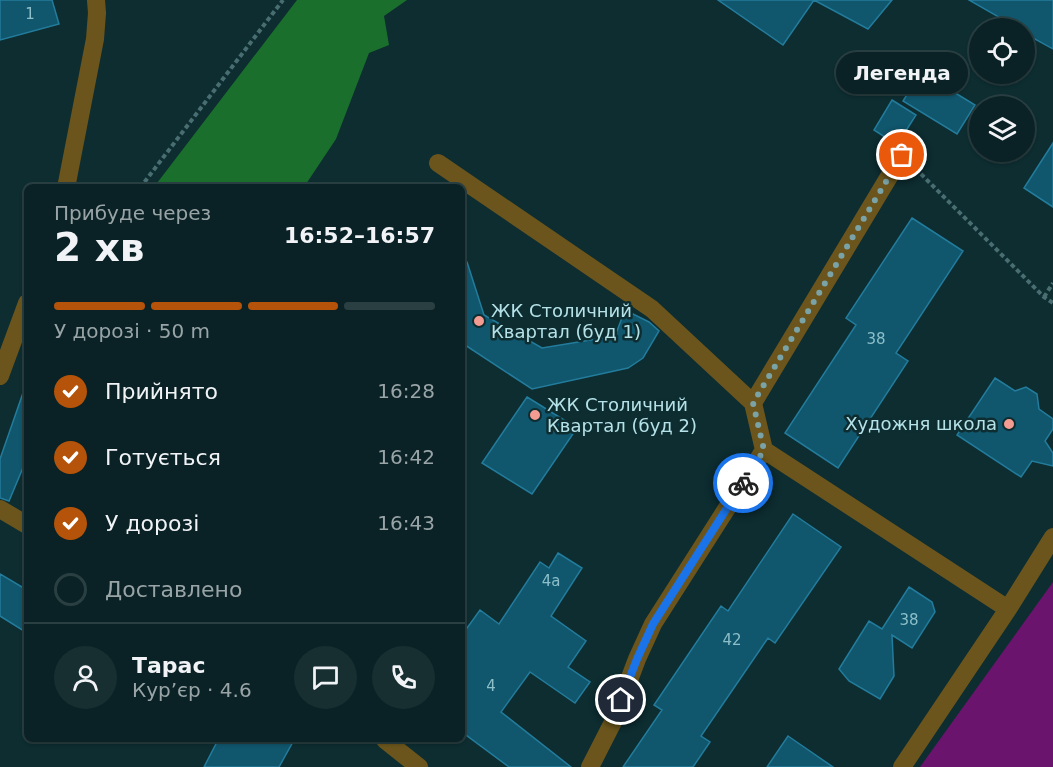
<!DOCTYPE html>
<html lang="uk">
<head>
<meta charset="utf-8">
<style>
	body { margin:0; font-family:"DejaVu Sans",sans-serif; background:#182f32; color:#f1f3f6; height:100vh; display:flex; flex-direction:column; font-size:22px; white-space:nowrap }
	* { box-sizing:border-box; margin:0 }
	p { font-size:20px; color:#99a4a7 }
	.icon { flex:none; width:33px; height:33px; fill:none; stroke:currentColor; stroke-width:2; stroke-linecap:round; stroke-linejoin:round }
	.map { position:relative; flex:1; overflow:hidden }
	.drawer { position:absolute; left:24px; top:184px; width:441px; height:558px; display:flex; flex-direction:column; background:#0a2225; border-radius:9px; box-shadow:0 2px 4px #0004,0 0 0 2px #2a3f42 }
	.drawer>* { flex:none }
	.controls { position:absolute; left:969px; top:18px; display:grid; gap:12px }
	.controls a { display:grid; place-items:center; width:66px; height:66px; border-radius:50%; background:#0a2225; box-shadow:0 2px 4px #0004,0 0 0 2px #2a3f42; font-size:30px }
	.pin { position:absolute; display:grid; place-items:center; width:51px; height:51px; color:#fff; margin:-26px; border:3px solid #fff; border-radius:50%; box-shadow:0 2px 6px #0007 }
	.courier { position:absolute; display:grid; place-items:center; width:60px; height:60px; margin:-30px; border:4px solid #1a73e8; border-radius:50%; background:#fff; color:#222; box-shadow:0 2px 8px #0007 }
	.bubble { position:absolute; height:42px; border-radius:21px; background:#0a2225; box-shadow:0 2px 4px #0004,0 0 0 2px #2a3f42; font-size:20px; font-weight:700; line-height:42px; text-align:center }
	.headline em { font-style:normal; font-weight:700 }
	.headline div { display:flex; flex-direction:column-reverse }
	.headline { display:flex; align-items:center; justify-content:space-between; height:102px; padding:0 30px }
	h1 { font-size:39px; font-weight:700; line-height:45px }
	.bar { display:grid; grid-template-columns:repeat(4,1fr); gap:9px 6px; align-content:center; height:72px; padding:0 30px }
	.bar i { height:8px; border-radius:4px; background:#2a3f42 }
	.bar .current { background:#b45309 }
	.bar p { grid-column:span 4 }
	.line { display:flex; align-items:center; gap:15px; padding:0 30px; border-top:2px solid #2a3f42 }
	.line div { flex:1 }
	.round { display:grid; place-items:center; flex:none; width:63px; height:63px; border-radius:32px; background:#182f32 }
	ol { padding:0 30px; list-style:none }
	li { display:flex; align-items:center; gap:18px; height:66px }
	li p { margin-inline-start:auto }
	li .icon { padding:6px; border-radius:50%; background:#b45309; color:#fff; stroke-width:4 }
	li:last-child { color:#99a4a7 }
	li i { width:33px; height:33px; border:3px solid #2a3f42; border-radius:50% }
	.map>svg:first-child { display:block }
	.green { fill:#6b146e }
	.water { fill:#1b6f2d }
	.building { fill:#10566d; stroke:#237c9c; stroke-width:1.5 }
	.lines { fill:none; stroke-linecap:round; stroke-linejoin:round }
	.path { stroke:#496e72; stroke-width:4; stroke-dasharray:4.5 3; stroke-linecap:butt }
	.minor { stroke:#6b551c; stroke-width:18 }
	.done { stroke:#7aa3a8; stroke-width:6; stroke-dasharray:0 10.8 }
	.route { stroke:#1a73e8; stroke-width:8 }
	.poi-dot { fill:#f59c92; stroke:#0d2d31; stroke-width:2 }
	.labels { text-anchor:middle; stroke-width:5; stroke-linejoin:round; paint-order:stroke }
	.number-label { font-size:15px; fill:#8cbfc9 }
	.poi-label { font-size:18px; fill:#b5e2e8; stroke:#0d2d31; text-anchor:start }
</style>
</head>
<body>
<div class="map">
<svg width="1053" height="767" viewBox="0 0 1053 767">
	<rect width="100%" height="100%" fill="#0d2d31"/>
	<path class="green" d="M1053,582V767H920Z"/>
	<path class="water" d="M297,0H407L384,16L389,45L369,53L336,139L304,187H154Z"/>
	<path class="building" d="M0,0H52L59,24L0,40Z
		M718,0H892L868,29L814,0L783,45Z
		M969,0H1053V49L1024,33V28H1018Z
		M921,72L975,105L957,134L903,101Z
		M892,100L916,115L897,145L874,130Z
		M1053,143V207L1024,188Z
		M912,218L963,251L896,353L908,361L838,468L785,433L856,325L846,318Z
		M467,262L484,315L542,348L615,336L625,310L649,322L659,331L643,358L628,368L532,389L462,343V263Z
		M995,378L1015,391L1026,387L1037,394L1039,409L1053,419V429L1045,441L1053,453V466L1032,461L1021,477L957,435Z
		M23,393L27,394V458L9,501L0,498V459Z
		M527,397L577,428L532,494L482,463Z
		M793,514L841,547L775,643L768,638L701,736L710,742L693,767H623L662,710L654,705L721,606L728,611Z
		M558,553L582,568L551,616L586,641L568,667L590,682L575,703L530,672L501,712L571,767H509L462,732V635L480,610L499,624L540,562L549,568Z
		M0,574L27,590V633L0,616Z
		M909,587L932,602L935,612L912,648L892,635L894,676L880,699L849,681L839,669L869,621L882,629Z
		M788,736L833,767H767Z
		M218,740H294L279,767H204Z"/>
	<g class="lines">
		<path class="path" d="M921,174L1044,297L1053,303
			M140,188L283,0
			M1044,297L1053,283"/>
		<path class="minor" d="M902,155L753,403L764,450L1008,609
			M438,163L652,309L753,403
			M66,188L95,39L97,13L96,0
			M0,376L27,303
			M0,509L27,525
			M385,740L419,767
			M590,767L614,720L637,659L653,624L764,450
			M902,767L1008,609L1053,537"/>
	</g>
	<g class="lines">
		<path class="done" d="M743,483L764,450L753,403L902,155"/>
		<path class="route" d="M621,700L637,659L653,624L743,483"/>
	</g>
	<g class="poi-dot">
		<circle cx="479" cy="321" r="6"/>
		<circle cx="535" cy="415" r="6"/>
		<circle cx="1009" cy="424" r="6"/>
	</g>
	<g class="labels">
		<g class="number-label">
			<text x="30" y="19">1</text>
			<text x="876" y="344">38</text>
			<text x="551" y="586">4а</text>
			<text x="909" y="625">38</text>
			<text x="732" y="645">42</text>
			<text x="491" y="691">4</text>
		</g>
		<g class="poi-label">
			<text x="491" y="317">ЖК Столичний<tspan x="491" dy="21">Квартал (буд 1)</tspan></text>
			<text x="547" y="411">ЖК Столичний<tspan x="547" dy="21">Квартал (буд 2)</tspan></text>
			<text x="997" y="430" text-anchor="end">Художня школа</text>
		</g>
	</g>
</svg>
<div class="controls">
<a><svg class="icon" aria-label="locate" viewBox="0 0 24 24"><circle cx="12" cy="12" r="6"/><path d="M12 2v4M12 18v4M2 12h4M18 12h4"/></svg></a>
<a><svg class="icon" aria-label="layers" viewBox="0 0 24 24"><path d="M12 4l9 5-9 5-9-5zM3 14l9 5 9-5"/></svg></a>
</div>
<div class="pin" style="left:902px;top:155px;background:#ea580c"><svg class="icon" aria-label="bag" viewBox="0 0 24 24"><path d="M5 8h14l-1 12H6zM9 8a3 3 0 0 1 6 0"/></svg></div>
<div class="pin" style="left:621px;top:700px;background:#1f2937"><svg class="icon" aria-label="home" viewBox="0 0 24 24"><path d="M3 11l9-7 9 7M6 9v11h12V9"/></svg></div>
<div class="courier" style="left:743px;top:483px"><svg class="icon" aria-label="bike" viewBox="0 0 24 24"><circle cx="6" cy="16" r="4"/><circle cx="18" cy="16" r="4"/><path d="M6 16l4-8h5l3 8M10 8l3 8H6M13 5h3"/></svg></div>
<div class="bubble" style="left:836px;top:52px;width:132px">Легенда</div>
<section class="drawer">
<div class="headline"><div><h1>2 хв</h1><p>Прибуде через</p></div><em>16:52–16:57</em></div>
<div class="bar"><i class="current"></i><i class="current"></i><i class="current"></i><i></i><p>У дорозі · 50 m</p></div>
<ol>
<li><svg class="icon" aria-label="check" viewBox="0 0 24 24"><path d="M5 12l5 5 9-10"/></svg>Прийнято<p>16:28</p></li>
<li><svg class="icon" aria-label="check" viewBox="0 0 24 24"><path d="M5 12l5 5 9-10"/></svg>Готується<p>16:42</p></li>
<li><svg class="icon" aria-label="check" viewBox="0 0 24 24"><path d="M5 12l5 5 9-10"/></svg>У дорозі<p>16:43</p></li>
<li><i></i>Доставлено</li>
</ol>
<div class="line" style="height:108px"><a class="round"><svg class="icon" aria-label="person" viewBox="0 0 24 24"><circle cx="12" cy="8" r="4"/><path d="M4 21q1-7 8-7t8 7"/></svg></a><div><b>Тарас</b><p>Кур’єр · 4.6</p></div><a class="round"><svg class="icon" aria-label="chat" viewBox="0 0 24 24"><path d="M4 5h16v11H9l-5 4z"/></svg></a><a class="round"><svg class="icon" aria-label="phone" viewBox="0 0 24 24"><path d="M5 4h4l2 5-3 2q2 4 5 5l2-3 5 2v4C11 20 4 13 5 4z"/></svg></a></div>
</section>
</div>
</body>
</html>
